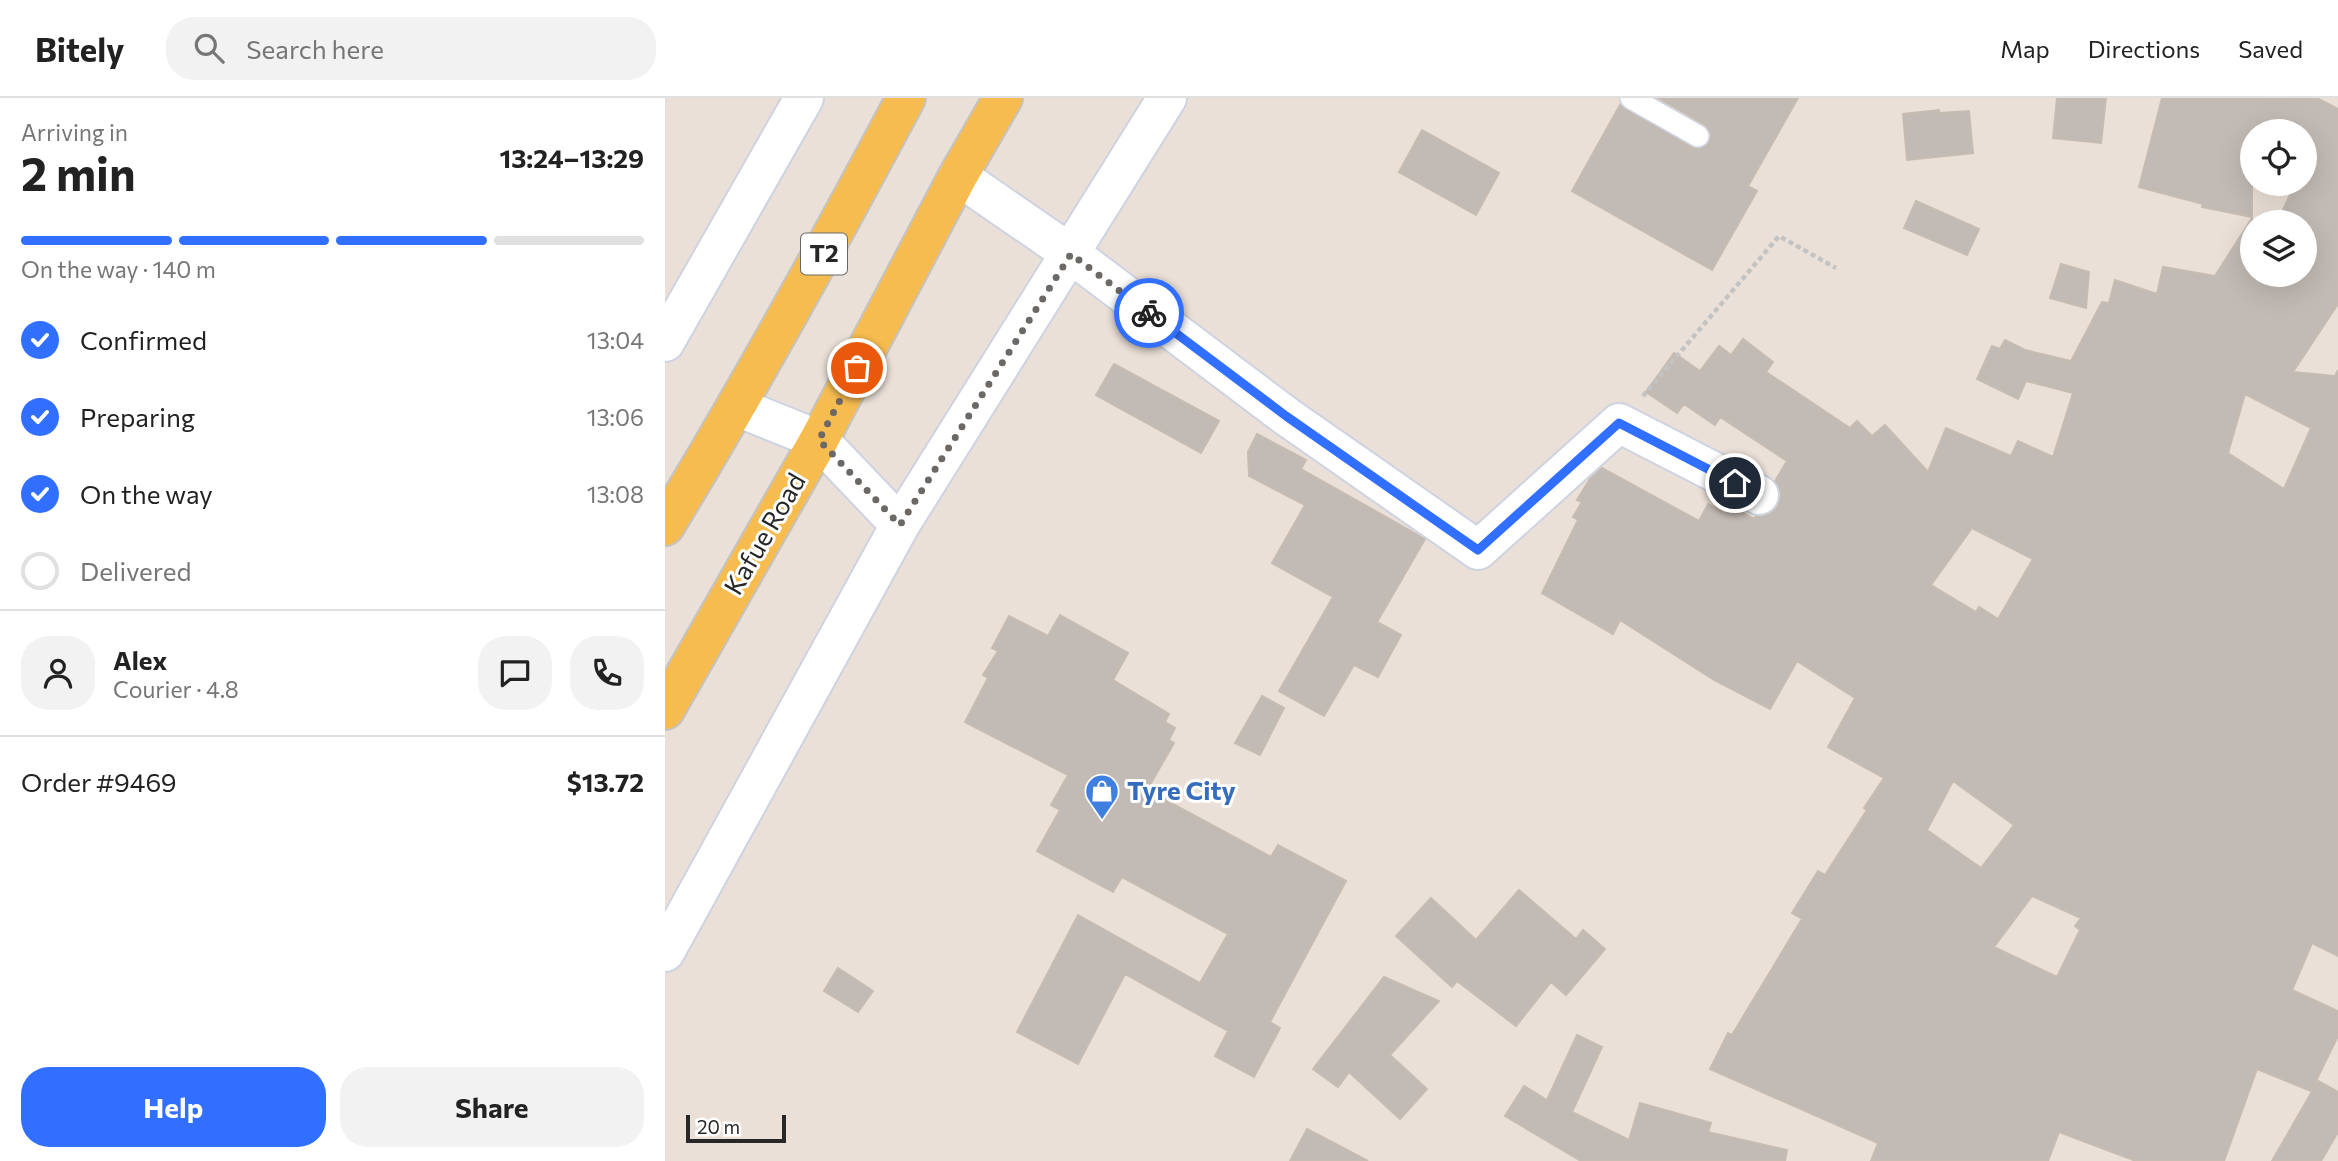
<!DOCTYPE html>
<html lang="en">
<head>
<meta charset="utf-8">
<style>
	body { margin:0; font-family:Commissioner,sans-serif; background:#f2f2f2; color:#222; height:100vh; display:flex; flex-direction:column; font-size:26px; white-space:nowrap }
	* { box-sizing:border-box; margin:0 }
	p { font-size:23px; color:#767676 }
	.icon { flex:none; width:38px; height:38px; fill:none; stroke:currentColor; stroke-width:2; stroke-linecap:round; stroke-linejoin:round }
	.map { position:relative; flex:1; overflow:hidden }
	.sheet { display:flex; flex-direction:column; background:#fff; width:665px }
	.sheet>* { flex:none }
	.controls { position:absolute; left:1575px; top:21px; display:grid; gap:14px }
	.controls a { display:grid; place-items:center; width:77px; height:77px; border-radius:50%; background:#fff; box-shadow:0 7px 28px #0002; font-size:35px }
	.scale { position:absolute; left:21px; bottom:18px; width:100px; box-sizing:border-box; padding-left:7px; border:4px solid #272727; border-top:0; font-size:19px; line-height:24px; white-space:nowrap; color:#272727; -webkit-text-stroke:5px #fff; paint-order:stroke }
	.pin { position:absolute; display:grid; place-items:center; width:60px; height:60px; color:#fff; margin:-30px; border:4px solid #fff; border-radius:50%; box-shadow:0 2px 7px #0007 }
	.courier { position:absolute; display:grid; place-items:center; width:70px; height:70px; margin:-35px; border:5px solid #306fff; border-radius:50%; background:#fff; color:#222; box-shadow:0 2px 9px #0007 }
	.head em { font-style:normal; font-weight:700 }
	.head div { display:flex; flex-direction:column-reverse }
	.head { display:flex; align-items:center; justify-content:space-between; height:119px; padding:0 21px }
	h1 { font-size:46px; font-weight:700; line-height:52px }
	.bar { display:grid; grid-template-columns:repeat(4,1fr); gap:10px 7px; align-content:center; height:84px; padding:0 21px }
	.bar i { height:9px; border-radius:5px; background:#e0e0e0 }
	.bar .selected { background:#306fff }
	.bar p { grid-column:span 4 }
	.line { display:flex; align-items:center; gap:18px; padding:0 21px; border-top:2px solid #e0e0e0 }
	.line div { flex:1 }
	.round { display:grid; place-items:center; flex:none; width:74px; height:74px; border-radius:28px; background:#f2f2f2 }
	ol { padding:0 21px; list-style:none }
	li { display:flex; align-items:center; gap:21px; height:77px }
	li p { margin-inline-start:auto }
	li .icon { padding:7px; border-radius:50%; background:#306fff; color:#fff; stroke-width:4 }
	li:last-child { color:#767676 }
	li i { width:38px; height:38px; border:4px solid #e0e0e0; border-radius:50% }
	.button { display:flex; gap:14px; margin-top:auto; padding:14px 21px }
	.button a { flex:1; height:80px; border-radius:28px; background:#306fff; color:#fff; font-size:28px; font-weight:700; line-height:80px; text-align:center }
	.button a+a { background:#f2f2f2; color:#222 }
	header { display:flex; align-items:center; gap:42px; box-sizing:border-box; height:98px; padding:0 35px; background:#fff; border-bottom:2px solid #e0e0e0 }
	header strong { font-size:33px }
	nav { display:flex; gap:38px; margin-inline-start:auto; font-size:24px }
	.search { width:490px; height:63px; background:#f2f2f2; display:flex; align-items:center; gap:18px; box-sizing:border-box; padding:0 24px; border-radius:28px; color:#767676; font-size:26px }
	main { display:flex; flex:1; min-height:0 }
	.map>svg:first-child { display:block }
	.building { fill:#c2bab4; stroke:#c6bcb1; stroke-width:2; fill-rule:evenodd }
	.lines { fill:none; stroke-linecap:round; stroke-linejoin:round }
	.service-casing { stroke:#cdd3e1; stroke-width:24 }
	.minor-casing { stroke:#cdd3e1; stroke-width:42 }
	.primary-casing { stroke:#c3c3c3; stroke-width:42 }
	.path { stroke:#c3c3c3; stroke-width:4.5; stroke-dasharray:5 3.5; stroke-linecap:butt }
	.service { stroke:#fff; stroke-width:21 }
	.minor { stroke:#fff; stroke-width:38 }
	.primary { stroke:#f7bc50; stroke-width:38 }
	.done { stroke:#6c6865; stroke-width:7; stroke-dasharray:0 12.6 }
	.route { stroke:#306fff; stroke-width:9 }
	.labels { text-anchor:middle; stroke-width:6; stroke-linejoin:round; paint-order:stroke }
	.shield { fill:#fff; stroke:#686868; stroke-width:2 }
	.shield-label { font-size:24px; font-weight:bold; fill:#272727 }
	.street-label { font-size:26px; fill:#272727; stroke:#fff }
	.shop-label { font-size:26px; font-weight:bold; fill:#366cbe; stroke:#fff; text-anchor:start }
</style>
</head>
<body>
<header>
<strong>Bitely</strong>
<div class="search"><svg class="icon" aria-label="search" viewBox="0 0 24 24"><circle cx="10" cy="10" r="6"/><path d="M15 15l6 6"/></svg>Search here</div>
<nav><a>Map</a><a>Directions</a><a>Saved</a></nav>
</header>
<main>
<section class="sheet">
<div class="head"><div><h1>2 min</h1><p>Arriving in</p></div><em>13:24–13:29</em></div>
<div class="bar"><i class="selected"></i><i class="selected"></i><i class="selected"></i><i></i><p>On the way · 140 m</p></div>
<ol>
<li><svg class="icon" aria-label="check" viewBox="0 0 24 24"><path d="M5 12l5 5 9-10"/></svg>Confirmed<p>13:04</p></li>
<li><svg class="icon" aria-label="check" viewBox="0 0 24 24"><path d="M5 12l5 5 9-10"/></svg>Preparing<p>13:06</p></li>
<li><svg class="icon" aria-label="check" viewBox="0 0 24 24"><path d="M5 12l5 5 9-10"/></svg>On the way<p>13:08</p></li>
<li><i></i>Delivered</li>
</ol>
<div class="line" style="height:126px"><a class="round"><svg class="icon" aria-label="person" viewBox="0 0 24 24"><circle cx="12" cy="8" r="4"/><path d="M4 21q1-7 8-7t8 7"/></svg></a><div><b>Alex</b><p>Courier · 4.8</p></div><a class="round"><svg class="icon" aria-label="chat" viewBox="0 0 24 24"><path d="M4 5h16v11H9l-5 4z"/></svg></a><a class="round"><svg class="icon" aria-label="phone" viewBox="0 0 24 24"><path d="M5 4h4l2 5-3 2q2 4 5 5l2-3 5 2v4C11 20 4 13 5 4z"/></svg></a></div>
<div class="line" style="height:91px"><div>Order #9469</div><b>$13.72</b></div>
<div class="button"><a>Help</a><a>Share</a></div>
</section>
<div class="map">
<svg width="1673" height="1063" viewBox="0 0 1673 1063">
	<rect width="100%" height="100%" fill="#ebe0d7"/>
	<path class="building" d="M993,0H1133L1083,88L1092,93L1047,172L907,93L955,7L1027,49L1034,51L1044,45L1046,37L1040,27Z
		M1392,0H1441L1436,45L1388,40Z
		M1497,0H1652L1673,11V206L1628,274L1670,278L1673,272V858L1647,845L1627,892L1673,913V938L1646,993L1592,971L1559,1063H1471L1394,1034L1383,1063H1206L1213,1045L1045,971L1063,935L1067,937L1137,821L1127,815L1153,773L1160,777L1202,712L1199,710L1219,680L1163,649L1190,600L1132,563L1105,611L1049,582L955,522L948,536L877,495L913,422L908,419L917,404L912,402L925,381L937,370L1034,423L1043,406L1061,416L1065,408L1089,421L1091,418L1105,416L1113,408L1116,395L1110,383L1122,363L1055,319L1050,327L1019,306L1012,315L981,294L1009,255L1035,273L1054,248L1066,257L1078,241L1108,264L1101,274L1185,330L1192,323L1207,338L1220,327L1263,374L1281,330L1346,358L1353,343L1388,359L1408,295L1361,283L1353,301L1312,281L1327,248L1335,251L1340,242L1360,252L1406,263L1437,204L1444,205L1450,182L1492,196L1498,169L1550,178L1587,120V177H1640V124H1633L1616,116L1630,86H1640V33H1587V119L1537,109L1538,106L1474,89ZM1580,296L1646,330L1619,391L1563,355ZM1307,430L1368,461L1333,521L1314,509L1311,514L1266,487ZM1288,683L1349,727L1316,770L1262,732ZM1367,798L1416,820L1410,828L1415,832L1392,879L1329,849Z
		M1274,12V15L1304,13L1308,55L1242,62L1238,16Z
		M757,32L834,75L811,117L734,74Z
		M1251,103L1314,131L1302,157L1239,130Z
		M1396,166L1424,174L1421,210L1385,200Z
		M449,266L554,323L536,355L431,297Z
		M592,336L641,362L636,371L760,441L712,524L736,537L713,579L689,567L659,618L614,593L668,499L607,465L640,407L584,378L583,354Z
		M395,517L463,555L448,582L504,616L500,624L510,630L504,642L509,645L482,692L606,759L613,747L681,783L605,924L615,930L589,979L550,958L563,933L460,876L413,966L352,934L413,817L535,885L563,836L457,779L448,794L372,753L395,712L386,707L403,677L300,624L323,580L318,577L333,553L327,550L344,518L383,538Z
		M597,598L619,610L595,657L570,645Z
		M854,792L911,841L918,832L940,851L901,897L886,884L851,928L792,883L787,889L731,838L766,800L811,842Z
		M173,870L208,893L193,914L159,893Z
		M719,879L774,903L725,957L762,991L735,1021L684,974L673,989L648,971Z
		M912,937L937,949L907,1014L964,1042L975,1005L1046,1025L1043,1034L1122,1052L1120,1063H916L840,1018L859,988L882,1002Z
		M1653,983L1673,994V1034L1656,1063H1607Z
		M642,1031L703,1063H625Z"/>
	<g class="lines">
		<g class="service-casing">
			<path id="service" d="M966,0L1033,38"/>
		</g>
		<g class="minor-casing">
			<path id="minor" d="M293,78L406,156L621,318L813,452L954,325L1094,397
				M0,244L139,0
				M235,427L502,0
				M0,854L235,427L154,342L72,309"/>
		</g>
		<g class="primary-casing">
			<path id="primary" d="M0,428C85,288 164,145 241,0
				M0,612L154,342L293,78L338,0"/>
		</g>
		<path class="path" d="M978,298L1114,138L1171,170"/>
		<use href="#service" class="service"/>
		<use href="#minor" class="minor"/>
		<use href="#primary" class="primary"/>
	</g>
	<g class="lines">
		<path class="done" d="M192,270L154,342L235,427L406,156L484,215"/>
		<path class="route" d="M484,215L621,318L813,452L954,325L1070,385"/>
	</g>
	<defs>
		<g id="shop-pin" transform="scale(1.75)"><path d="M0 17L-7.5 6A9.5 9.5 0 1 1 7.5 6Z" fill="#3f7fe0" stroke="#fff"/><path d="M-5-2.5h2.3a2.7 3.5 0 0 1 5.4 0H5L5.5 6h-11ZM-1.5-2.5h3a1.5 2.3 0 0 0-3 0Z" fill="#fff"/></g>
	</defs>
	<g fill-rule="evenodd">
		<use href="#shop-pin" x="437" y="693"/>
	</g>
	<g class="labels">
		<rect class="shield" x="136" y="135.5" width="46" height="41" rx="5"/>
		<g class="shield-label">
			<text x="159" y="164">T2</text>
		</g>
		<g class="street-label">
			<text transform="translate(100 436) rotate(-60)" y="9">Kafue Road</text>
		</g>
		<g class="shop-label">
			<text x="462" y="702">Tyre City</text>
		</g>
	</g>
</svg>
<div class="controls">
<a><svg class="icon" aria-label="locate" viewBox="0 0 24 24"><circle cx="12" cy="12" r="6"/><path d="M12 2v4M12 18v4M2 12h4M18 12h4"/></svg></a>
<a><svg class="icon" aria-label="layers" viewBox="0 0 24 24"><path d="M12 4l9 5-9 5-9-5zM3 14l9 5 9-5"/></svg></a>
</div>
<div class="scale">20 m</div>
<div class="pin" style="left:192px;top:270px;background:#ea580c"><svg class="icon" aria-label="bag" viewBox="0 0 24 24"><path d="M5 8h14l-1 12H6zM9 8a3 3 0 0 1 6 0"/></svg></div>
<div class="pin" style="left:1070px;top:385px;background:#1f2937"><svg class="icon" aria-label="home" viewBox="0 0 24 24"><path d="M3 11l9-7 9 7M6 9v11h12V9"/></svg></div>
<div class="courier" style="left:484px;top:215px"><svg class="icon" aria-label="bike" viewBox="0 0 24 24"><circle cx="6" cy="16" r="4"/><circle cx="18" cy="16" r="4"/><path d="M6 16l4-8h5l3 8M10 8l3 8H6M13 5h3"/></svg></div>
</div>
</main>
</body>
</html>
